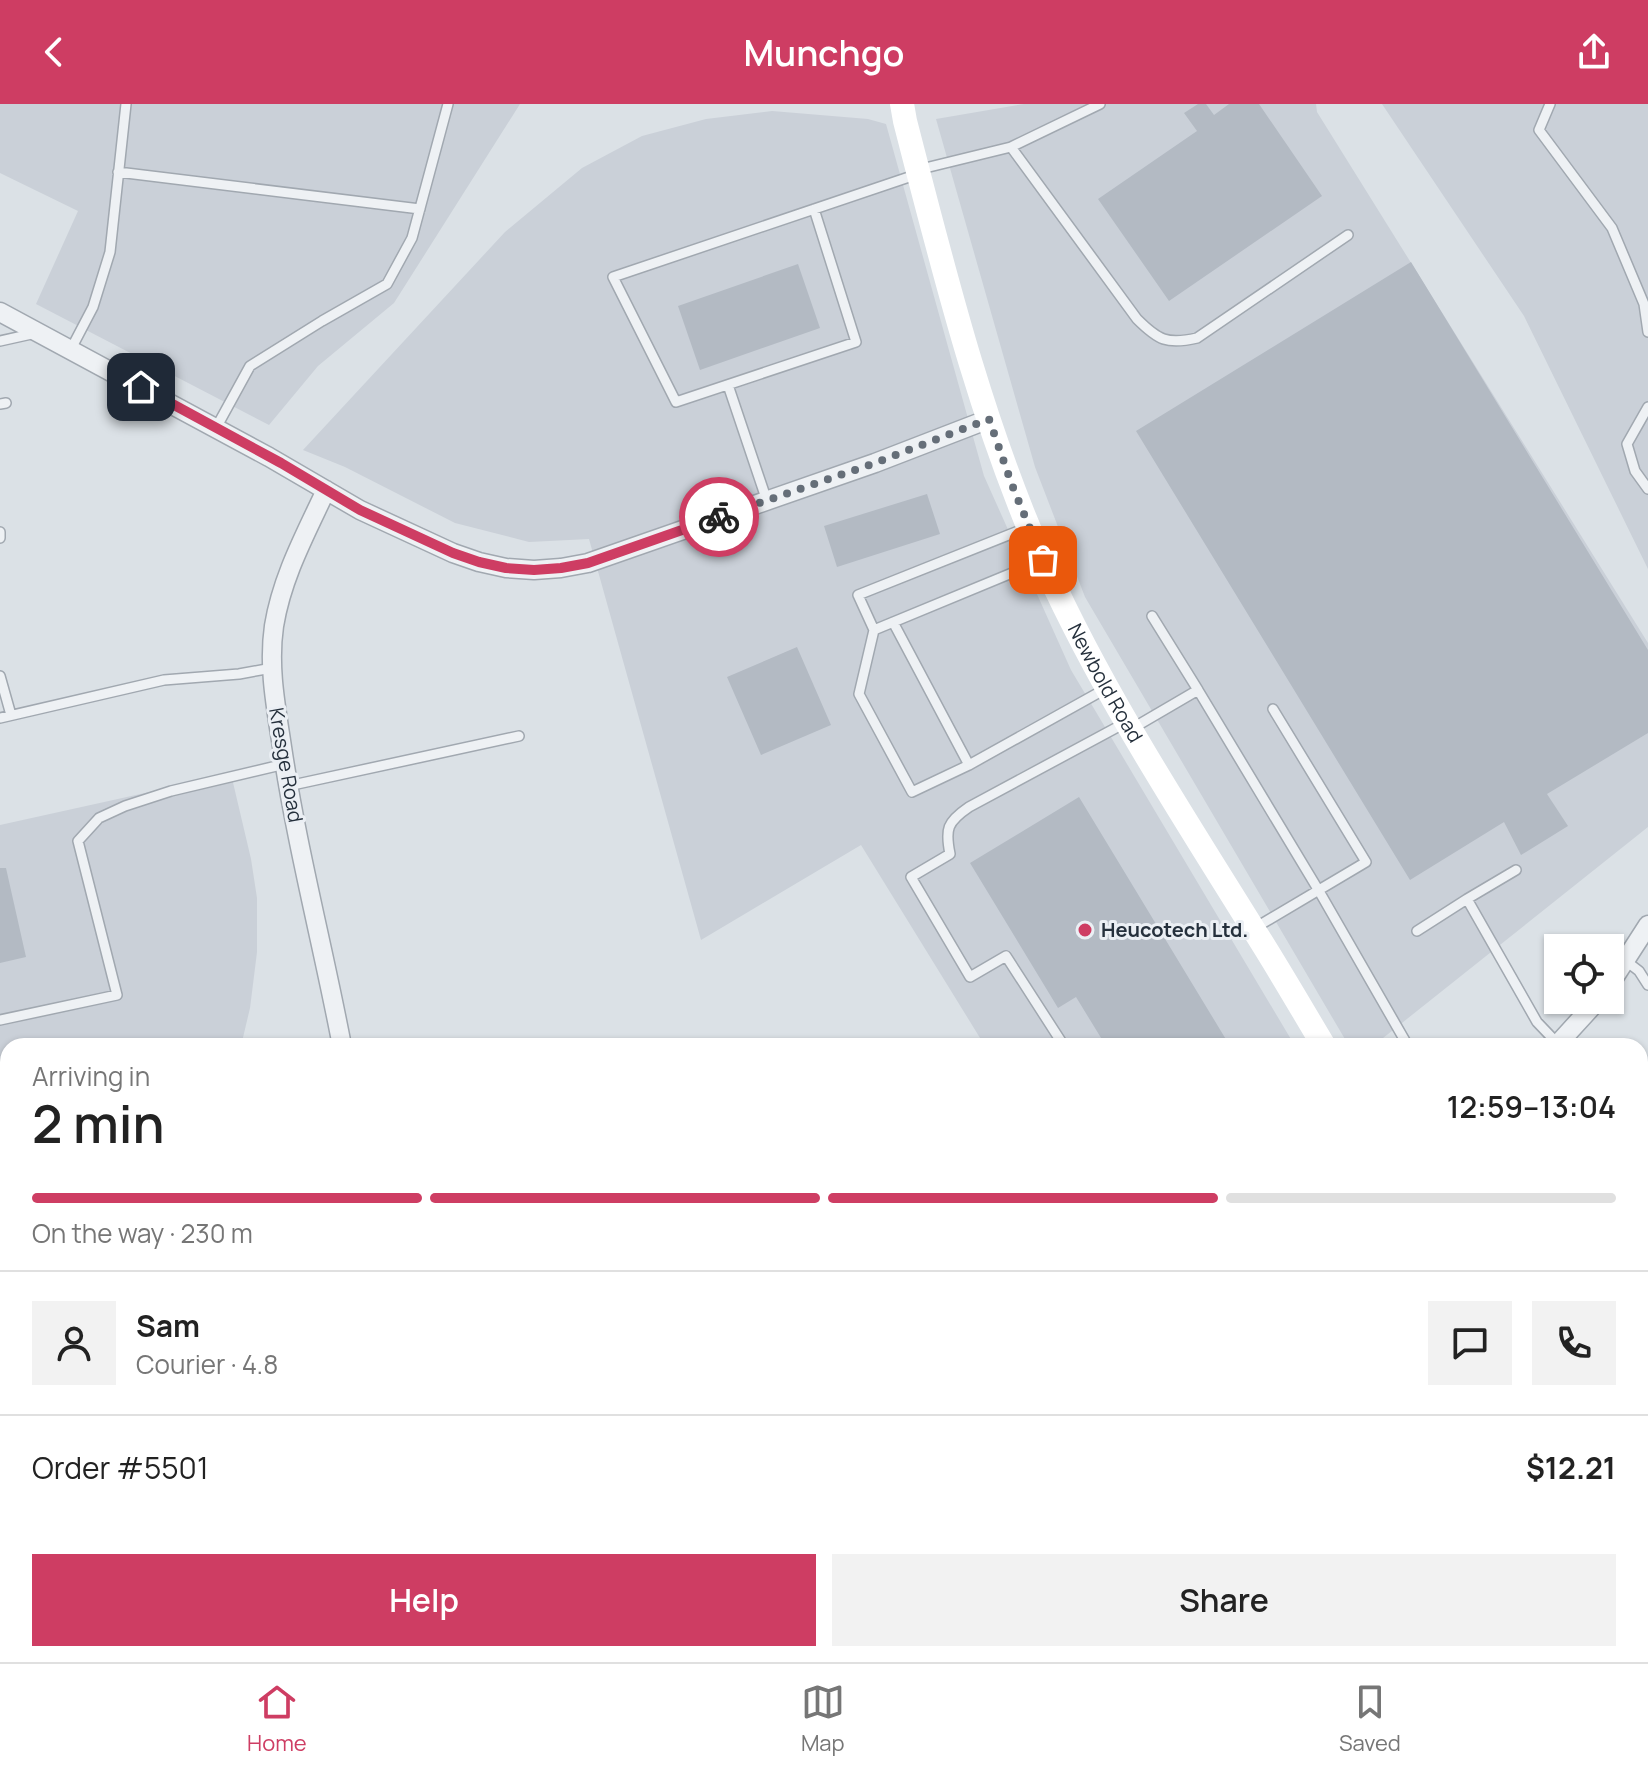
<!DOCTYPE html>
<html lang="en">
<head>
<meta charset="utf-8">
<style>
	body { margin:0; font-family:Manrope,sans-serif; background:#f2f2f2; color:#222; height:100vh; display:flex; flex-direction:column; font-size:30px; white-space:nowrap }
	* { box-sizing:border-box; margin:0 }
	p { font-size:26px; color:#767676 }
	.icon { flex:none; width:44px; height:44px; fill:none; stroke:currentColor; stroke-width:2; stroke-linecap:round; stroke-linejoin:round }
	.map { position:relative; flex:1; overflow:hidden }
	.panel { position:absolute; left:0px; top:934px; width:1648px; height:624px; display:flex; flex-direction:column; background:#fff; border-radius:24px 24px 0 0; box-shadow:0 2px 6px #0004 }
	.panel>* { flex:none }
	.controls { position:absolute; left:1544px; top:830px; display:grid; gap:16px }
	.controls a { display:grid; place-items:center; width:80px; height:80px; border-radius:0px; background:#fff; box-shadow:0 2px 6px #0004; font-size:40px }
	.pin { position:absolute; display:grid; place-items:center; width:68px; height:68px; color:#fff; margin:-34px; border-radius:16px; box-shadow:0 4px 12px #0006 }
	.courier { position:absolute; display:grid; place-items:center; width:80px; height:80px; margin:-40px; border:6px solid #ce3d63; border-radius:50%; background:#fff; color:#222; box-shadow:0 2px 10px #0007 }
	.head em { font-style:normal; font-weight:600 }
	.head div { display:flex; flex-direction:column-reverse }
	.head { display:flex; align-items:center; justify-content:space-between; height:136px; padding:0 32px }
	h1 { font-size:52px; font-weight:600; line-height:60px }
	.bar { display:grid; grid-template-columns:repeat(4,1fr); gap:12px 8px; align-content:center; height:96px; padding:0 32px }
	.bar i { height:10px; border-radius:6px; background:#e0e0e0 }
	.bar .selected { background:#ce3d63 }
	.bar p { grid-column:span 4 }
	.line { display:flex; align-items:center; gap:20px; padding:0 32px; border-top:2px solid #e0e0e0 }
	.line div { flex:1 }
	.round { display:grid; place-items:center; flex:none; width:84px; height:84px; border-radius:0px; background:#f2f2f2 }
	.cta { display:flex; gap:16px; margin-top:auto; padding:16px 32px }
	.cta a { flex:1; height:92px; border-radius:0px; background:#ce3d63; color:#fff; font-size:32px; font-weight:600; line-height:92px; text-align:center }
	.cta a+a { background:#f2f2f2; color:#222 }
	header { display:flex; justify-content:space-between; align-items:center; height:104px; padding:0 32px; background:#ce3d63; color:#fff; font-size:36px; font-weight:600 }
	.tabs { display:flex; justify-content:space-around; align-items:center; height:112px; border-top:2px solid #e0e0e0; background:#fff; font-size:22px; color:#767676 }
	.tabs a { display:grid; justify-items:center; gap:4px }
	.tabs .selected { color:#ce3d63 }
	.map>svg:first-child { display:block }
	.built { fill:#cad0d8 }
	.building { fill:#b3bac3 }
	.lines { fill:none; stroke-linecap:round; stroke-linejoin:round }
	.lane-casing { stroke:#a1a8b0; stroke-width:12 }
	.street-casing { stroke:#a1a8b0; stroke-width:21 }
	.lane { stroke:#eef1f4; stroke-width:9 }
	.street { stroke:#eef1f4; stroke-width:18 }
	.secondary { stroke:#fff; stroke-width:24 }
	.done { stroke:#656e78; stroke-width:8; stroke-dasharray:0 14.4 }
	.route { stroke:#ce3d63; stroke-width:10 }
	.poi-dot { fill:#ce3d63; stroke:#ebeff4; stroke-width:3 }
	.labels { text-anchor:middle; stroke-width:6; stroke-linejoin:round; paint-order:stroke }
	.street-label { font-size:20px; fill:#25303c; stroke:#ebeff4 }
	.poi-label { font-size:20px; font-weight:bold; fill:#25303c; stroke:#ebeff4; text-anchor:start }
</style>
</head>
<body>
<header><svg class="icon" aria-label="back" viewBox="0 0 24 24"><path d="M15 5l-7 7 7 7"/></svg>Munchgo<svg class="icon" aria-label="share" viewBox="0 0 24 24"><path d="M12 15V3M7 8l5-5 5 5M5 13v7h14v-7"/></svg></header>
<div class="map">
<svg width="1648" height="1558" viewBox="0 0 1648 1558">
	<rect width="100%" height="100%" fill="#dbe1e6"/>
	<path class="built" d="M0,0H520L394,199L318,262L269,321L36,200L78,107L0,69Z
		M1024,0H1316L1317,8L1648,539V723L1373,942H1349L1085,493L1035,363L936,15Z
		M1382,0H1648V465L1524,212Z
		M772,7L868,15L886,20L984,372L1071,566L1295,942H985L861,741L701,836L589,435L529,438L455,419L345,363L303,346L505,128L582,64L642,32L706,15Z
		M231,670L251,755L257,794V848L250,904L241,942H8V1056L0,1058V721Z
		M446,1550H1630L1633,1558H447Z"/>
	<path class="building" d="M1198,0H1206L1214,11L1229,0H1259L1322,92L1169,197L1098,95L1197,27L1184,9Z
		M1411,158L1648,546V629L1547,690L1568,722L1521,751L1504,718L1410,776L1136,327Z
		M798,160L820,224L700,266L678,202Z
		M927,390L940,430L837,463L824,422Z
		M797,543L831,621L761,651L727,573Z
		M1079,693L1230,942H1106L1076,893L1058,904L970,759Z
		M0,764H6L26,853L0,859Z"/>
	<g class="lines">
		<g class="lane-casing">
			<path id="lane" d="M1550,0L1539,26L1612,124L1644,200L1648,228
				M1011,43L1100,0
				M921,65L1011,43L1137,215C1158,236 1167,241 1197,234L1348,131
				M118,68L420,105
				M814,105L856,238L676,298L613,173L918,70
				M0,237L36,229
				M71,245L93,203L110,148L126,0
				M728,281L767,397
				M0,300L6,299
				M1648,303L1627,340L1635,367L1648,385
				M216,324L250,262L322,217L387,180L412,134L448,0
				M1026,424L858,491L874,526L859,590L912,688L969,661L1107,584
				M0,428V434
				M1152,512L1198,586
				M893,518L969,661
				M874,526L1041,457
				M0,572L11,611
				M0,614L164,576L239,570L272,564
				M1133,624L1198,586L1319,787L1408,942
				M288,682L519,632
				M1467,795L1516,766
				M1253,825L1366,758L1273,605
				M1417,827L1467,795L1537,918L1558,940
				M1626,857L1639,867L1648,881
				M0,916L117,891L78,737L99,714L125,702L171,687L285,660
				M1064,942L1006,852L970,873L911,773L950,750C945,725 947,718 969,703L1125,619
				M1640,1272L1648,1285
				M1640,1446L1648,1443
				M89,1550L90,1558
				M371,1550L373,1558
				M836,1550L841,1558
				M1094,1550L1099,1558
				M944,1558L957,1550
				M1449,1558L1462,1550"/>
		</g>
		<g class="street-casing">
			<path id="street" d="M0,208L269,353L360,406L453,449L479,458L506,464L534,466L561,464L588,459L875,359L989,315
				M326,386C305,431 282,473 274,522C268,563 276,603 282,643C297,744 323,842 342,942
				M1610,880L1648,821
				M1556,942L1598,896
				M0,1073L8,1071
				M467,1550L468,1558
				M808,1558L819,1550"/>
		</g>
		<use href="#lane" class="lane"/>
		<use href="#street" class="street"/>
		<g class="secondary">
			<path id="s1" d="M902,0L905,17C944,168 982,323 1047,466C1104,591 1180,707 1252,823C1277,862 1300,902 1324,942"/>
			<path d="M1640,1510L1648,1531"/>
		</g>
	</g>
	<g class="lines">
		<path class="done" d="M719,413L875,359L989,315L1012,381L1043,456"/>
		<path class="route" d="M141,283L281,359L360,406L453,449L479,458L506,464L534,466L561,464L588,459L719,413"/>
	</g>
	<circle class="poi-dot" cx="1085" cy="826" r="8"/>
	<g class="labels">
		<g class="street-label">
			<text dy="7" stroke="none"><textPath href="#s1" startOffset="616">Newbold Road</textPath></text>
			<text transform="translate(286 661) rotate(80)" y="7">Kresge Road</text>
		</g>
		<g class="poi-label">
			<text x="1101" y="833">Heucotech Ltd.</text>
		</g>
	</g>
</svg>
<div class="controls">
<a><svg class="icon" aria-label="locate" viewBox="0 0 24 24"><circle cx="12" cy="12" r="6"/><path d="M12 2v4M12 18v4M2 12h4M18 12h4"/></svg></a>
</div>
<div class="pin" style="left:1043px;top:456px;background:#ea580c"><svg class="icon" aria-label="bag" viewBox="0 0 24 24"><path d="M5 8h14l-1 12H6zM9 8a3 3 0 0 1 6 0"/></svg></div>
<div class="pin" style="left:141px;top:283px;background:#1f2937"><svg class="icon" aria-label="home" viewBox="0 0 24 24"><path d="M3 11l9-7 9 7M6 9v11h12V9"/></svg></div>
<div class="courier" style="left:719px;top:413px"><svg class="icon" aria-label="bike" viewBox="0 0 24 24"><circle cx="6" cy="16" r="4"/><circle cx="18" cy="16" r="4"/><path d="M6 16l4-8h5l3 8M10 8l3 8H6M13 5h3"/></svg></div>
<section class="panel">
<div class="head"><div><h1>2 min</h1><p>Arriving in</p></div><em>12:59–13:04</em></div>
<div class="bar"><i class="selected"></i><i class="selected"></i><i class="selected"></i><i></i><p>On the way · 230 m</p></div>
<div class="line" style="height:144px"><a class="round"><svg class="icon" aria-label="person" viewBox="0 0 24 24"><circle cx="12" cy="8" r="4"/><path d="M4 21q1-7 8-7t8 7"/></svg></a><div><b>Sam</b><p>Courier · 4.8</p></div><a class="round"><svg class="icon" aria-label="chat" viewBox="0 0 24 24"><path d="M4 5h16v11H9l-5 4z"/></svg></a><a class="round"><svg class="icon" aria-label="phone" viewBox="0 0 24 24"><path d="M5 4h4l2 5-3 2q2 4 5 5l2-3 5 2v4C11 20 4 13 5 4z"/></svg></a></div>
<div class="line" style="height:104px"><div>Order #5501</div><b>$12.21</b></div>
<div class="cta"><a>Help</a><a>Share</a></div>
</section>
</div>
<nav class="tabs">
<a class="selected"><svg class="icon" aria-label="home" viewBox="0 0 24 24"><path d="M3 11l9-7 9 7M6 9v11h12V9"/></svg>Home</a>
<a><svg class="icon" aria-label="map" viewBox="0 0 24 24"><path d="M3 6l6-2 6 2 6-2v14l-6 2-6-2-6 2zM9 4v14M15 6v14"/></svg>Map</a>
<a><svg class="icon" aria-label="saved" viewBox="0 0 24 24"><path d="M7 4h10v16l-5-4-5 4z"/></svg>Saved</a>
</nav>
</body>
</html>
